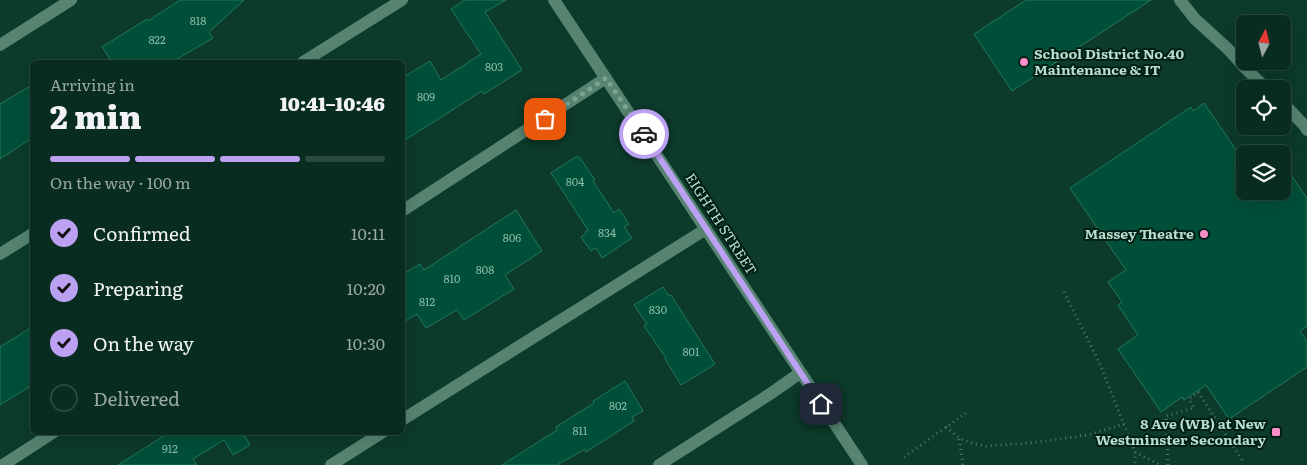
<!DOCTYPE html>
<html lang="en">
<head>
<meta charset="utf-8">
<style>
	body { margin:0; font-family:Literata,serif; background:#17382d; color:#f1f3f6; height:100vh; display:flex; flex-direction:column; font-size:19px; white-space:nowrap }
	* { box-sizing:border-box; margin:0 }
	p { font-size:16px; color:#99a7a5 }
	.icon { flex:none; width:28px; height:28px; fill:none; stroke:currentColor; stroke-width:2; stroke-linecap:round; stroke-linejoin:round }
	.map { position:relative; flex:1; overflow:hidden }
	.side { position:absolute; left:30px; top:60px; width:375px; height:375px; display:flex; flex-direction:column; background:#092c20; border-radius:8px; box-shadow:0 5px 20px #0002,0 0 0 1px #29483e }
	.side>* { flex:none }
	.needle { width:32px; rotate:7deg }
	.buttons { position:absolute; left:1236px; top:15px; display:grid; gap:10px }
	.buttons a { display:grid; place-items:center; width:55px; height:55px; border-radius:8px; background:#092c20; box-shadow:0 5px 20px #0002,0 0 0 1px #29483e; font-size:25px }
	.pin { position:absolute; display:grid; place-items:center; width:42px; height:42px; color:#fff; margin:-21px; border-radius:10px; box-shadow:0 2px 8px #0006 }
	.courier { position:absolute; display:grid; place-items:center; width:50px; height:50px; margin:-25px; border:4px solid #bca0f2; border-radius:50%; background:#fff; color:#222; box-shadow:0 1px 6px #0007 }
	.summary em { font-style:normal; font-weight:800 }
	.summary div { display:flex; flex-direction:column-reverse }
	.summary { display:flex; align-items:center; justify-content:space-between; height:85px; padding:0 20px }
	h1 { font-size:32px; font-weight:800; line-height:38px }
	.bar { display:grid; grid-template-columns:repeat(4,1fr); gap:8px 5px; align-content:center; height:60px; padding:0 20px }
	.bar i { height:6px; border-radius:4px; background:#29483e }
	.bar .active { background:#bca0f2 }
	.bar p { grid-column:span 4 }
	ol { padding:0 20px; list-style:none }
	li { display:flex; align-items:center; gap:15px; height:55px }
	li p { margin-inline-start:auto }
	li .icon { padding:5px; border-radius:50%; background:#bca0f2; color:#111; stroke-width:4 }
	li:last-child { color:#99a7a5 }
	li i { width:28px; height:28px; border:2px solid #29483e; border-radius:50% }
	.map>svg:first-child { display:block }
	.building { fill:#004f39; stroke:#23795d }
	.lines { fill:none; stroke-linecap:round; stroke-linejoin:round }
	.path { stroke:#4d7869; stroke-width:3; stroke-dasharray:1 4; stroke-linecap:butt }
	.minor { stroke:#568471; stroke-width:12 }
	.done { stroke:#7ba494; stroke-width:5; stroke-dasharray:0 9 }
	.route { stroke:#bca0f2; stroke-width:6 }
	.poi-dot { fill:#f98fc9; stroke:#001f14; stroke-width:2 }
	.labels { text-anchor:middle; stroke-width:4; stroke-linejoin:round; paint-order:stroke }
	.number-label { font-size:11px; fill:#89baa7 }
	.poi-label { font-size:14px; font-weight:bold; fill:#b7ddcc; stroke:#001f14; text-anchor:end }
	.street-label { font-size:14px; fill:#b7ddcc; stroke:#001f14 }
</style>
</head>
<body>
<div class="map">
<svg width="1307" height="465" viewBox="0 0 1307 465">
	<rect width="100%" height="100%" fill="#0c3a2b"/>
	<path class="building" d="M180,0H244L209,32L213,38L172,62H112L102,47L147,19L148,21Z
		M465,0H506L485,12L522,70L484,94L482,91L402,142V78L430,61L441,80L481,54L451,9Z
		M1026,0H1151L1012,91L974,34Z
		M32,85V138L0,159V104Z
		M1204,103L1245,163V191H1282V162L1307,198V326L1300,331L1307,341V367L1229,419L1206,385L1184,400L1182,397L1161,412L1118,349L1138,335L1118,305L1122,302L1108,282L1126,270L1070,188L1191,107L1193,111Z
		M577,156L579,158H580L595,180L593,181L614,213L619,209L629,224L624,227L632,238L602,258L596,248L591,251L581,237L586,234L585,232L588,230L551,173Z
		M516,210L542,251L505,275L514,289L464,320L457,310L426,328L417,314L402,323V275L420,264L424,270Z
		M663,287L669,296L671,295L715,364L681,385L665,359L666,358L644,326L647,324L634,305Z
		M32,327V385L0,405V347Z
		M625,381L643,411L632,417L634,421L586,452L585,449L557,465H502L557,430L556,427L594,403L593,401Z
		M170,432H242L250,445L233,455L224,440L193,459L197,465H118Z"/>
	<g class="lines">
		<path class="path" d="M1064,292L1099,362L1135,452V465
			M1198,392L1244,463
			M946,427L959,438L971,443L986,446L1030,443L1088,435L1124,424
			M959,439L963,465
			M1135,452L1160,465
			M904,457L966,413
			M1168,465L1166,416L1194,408L1189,399L1199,392"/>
		<path class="minor" d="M554,0L862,465
			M1180,0L1195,19L1228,49L1246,69L1267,89
			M0,45L71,0
			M303,62L402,0
			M1282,102L1304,125L1307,130
			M402,211L606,78
			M0,254L32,234
			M402,420L706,229
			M3,465L54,432
			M331,465L383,432
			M659,465L770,394L800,373"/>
	</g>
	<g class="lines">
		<path class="done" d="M545,119L606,78L644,134"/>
		<path class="route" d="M644,134L821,404"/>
	</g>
	<g class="poi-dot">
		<circle cx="1024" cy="62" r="5"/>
		<circle cx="1204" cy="234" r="5"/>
		<rect x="1271" y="427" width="10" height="10" rx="2.5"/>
	</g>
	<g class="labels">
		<g class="number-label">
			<text x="198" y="25">818</text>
			<text x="157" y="44">822</text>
			<text x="494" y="71">803</text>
			<text x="426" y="101">809</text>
			<text x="575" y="186">804</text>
			<text x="607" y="237">834</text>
			<text x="512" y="242">806</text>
			<text x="485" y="274">808</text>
			<text x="452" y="283">810</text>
			<text x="427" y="306">812</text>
			<text x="658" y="314">830</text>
			<text x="691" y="356">801</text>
			<text x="618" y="410">802</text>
			<text x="580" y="435">811</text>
			<text x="170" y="453">912</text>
		</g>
		<g class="poi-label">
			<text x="1034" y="59" text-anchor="start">School District No.40<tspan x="1034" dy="16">Maintenance &amp; IT</tspan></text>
			<text x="1194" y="239">Massey Theatre</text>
			<text x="1266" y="429">8 Ave (WB) at New<tspan x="1266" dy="16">Westminster Secondary</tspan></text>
		</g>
		<g class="street-label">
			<text transform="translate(721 224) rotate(57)" y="5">EIGHTH STREET</text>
		</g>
	</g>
</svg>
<div class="buttons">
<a><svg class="needle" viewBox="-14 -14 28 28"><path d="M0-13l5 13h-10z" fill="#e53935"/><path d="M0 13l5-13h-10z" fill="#99a7a5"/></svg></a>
<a><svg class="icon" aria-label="locate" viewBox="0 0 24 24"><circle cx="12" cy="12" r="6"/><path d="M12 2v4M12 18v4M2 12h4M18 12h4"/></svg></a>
<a><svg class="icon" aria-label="layers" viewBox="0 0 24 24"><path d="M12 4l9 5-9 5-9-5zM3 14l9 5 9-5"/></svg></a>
</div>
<div class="pin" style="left:545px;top:119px;background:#ea580c"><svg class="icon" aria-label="bag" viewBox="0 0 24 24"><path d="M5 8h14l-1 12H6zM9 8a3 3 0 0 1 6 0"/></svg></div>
<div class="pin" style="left:821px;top:404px;background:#1f2937"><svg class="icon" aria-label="home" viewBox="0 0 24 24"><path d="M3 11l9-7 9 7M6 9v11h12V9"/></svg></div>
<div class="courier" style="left:644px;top:134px"><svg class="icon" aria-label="car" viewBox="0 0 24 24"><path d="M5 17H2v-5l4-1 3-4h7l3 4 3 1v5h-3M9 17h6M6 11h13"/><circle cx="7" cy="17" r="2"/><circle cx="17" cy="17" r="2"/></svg></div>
<section class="side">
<div class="summary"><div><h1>2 min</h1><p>Arriving in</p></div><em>10:41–10:46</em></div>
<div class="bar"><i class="active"></i><i class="active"></i><i class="active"></i><i></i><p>On the way · 100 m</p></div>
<ol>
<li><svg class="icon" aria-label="check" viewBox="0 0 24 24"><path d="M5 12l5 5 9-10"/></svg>Confirmed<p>10:11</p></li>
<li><svg class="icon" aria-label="check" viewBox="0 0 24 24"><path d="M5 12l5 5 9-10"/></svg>Preparing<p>10:20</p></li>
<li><svg class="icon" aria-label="check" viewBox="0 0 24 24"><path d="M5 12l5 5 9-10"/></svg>On the way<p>10:30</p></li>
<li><i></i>Delivered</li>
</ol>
</section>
</div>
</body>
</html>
